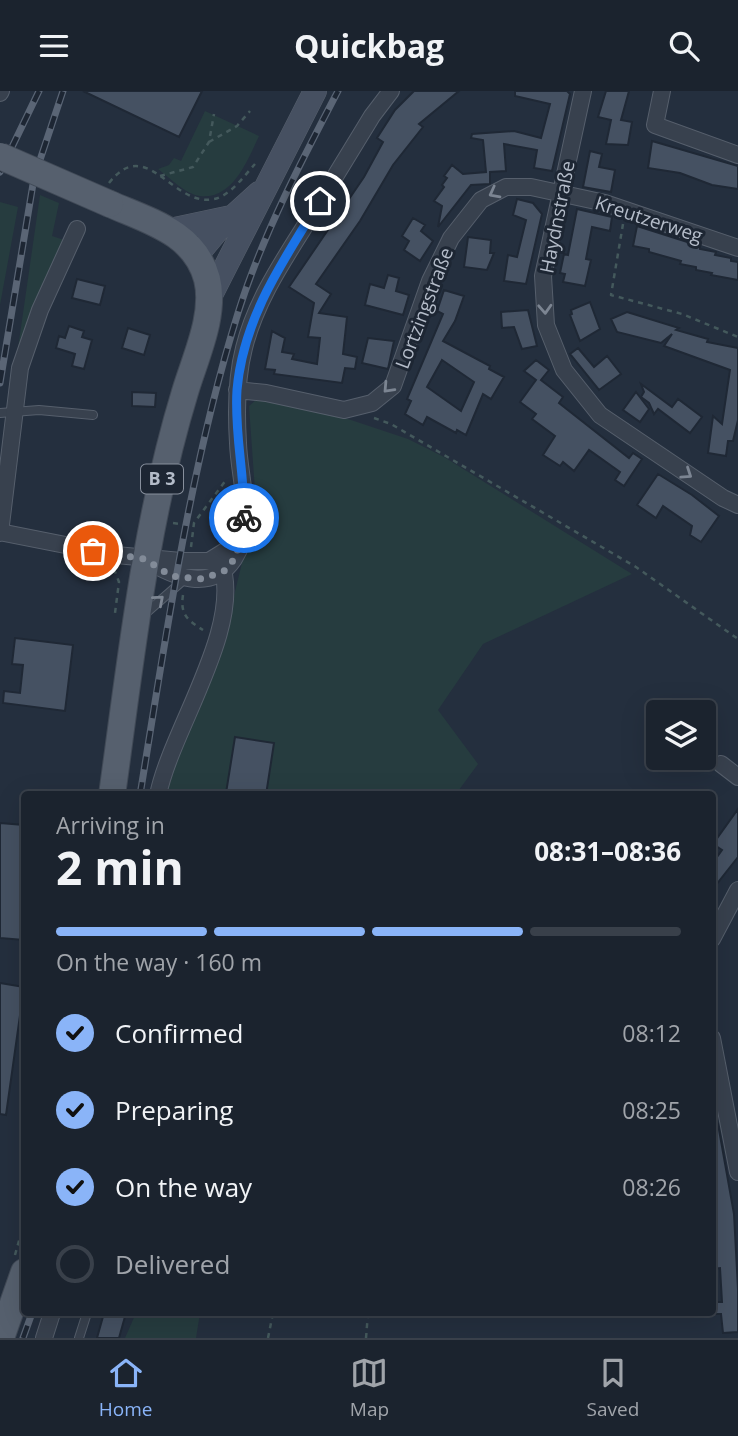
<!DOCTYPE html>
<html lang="en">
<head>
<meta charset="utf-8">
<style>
	body { margin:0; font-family:"Open Sans",sans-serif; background:#282f3a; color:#f1f3f6; height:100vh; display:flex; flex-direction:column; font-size:26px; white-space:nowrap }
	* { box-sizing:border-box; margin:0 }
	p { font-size:23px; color:#a0a4aa }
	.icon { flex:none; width:38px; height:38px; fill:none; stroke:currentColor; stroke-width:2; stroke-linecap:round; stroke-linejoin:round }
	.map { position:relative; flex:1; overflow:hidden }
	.panel { position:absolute; left:21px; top:700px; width:695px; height:525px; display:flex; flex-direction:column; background:#1b232e; border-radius:7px; box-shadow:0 7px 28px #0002,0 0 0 2px #39404a }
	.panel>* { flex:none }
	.controls { position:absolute; left:646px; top:609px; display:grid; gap:14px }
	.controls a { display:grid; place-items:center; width:70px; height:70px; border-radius:7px; background:#1b232e; box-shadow:0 7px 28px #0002,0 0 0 2px #39404a; font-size:35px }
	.pin { position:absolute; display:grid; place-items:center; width:60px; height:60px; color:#fff; margin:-30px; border:4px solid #fff; border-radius:50%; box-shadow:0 2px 7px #0007 }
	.courier { position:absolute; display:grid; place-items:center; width:70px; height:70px; margin:-35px; border:5px solid #1a73e8; border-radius:50%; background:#fff; color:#222; box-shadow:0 2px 9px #0007 }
	.overview em { font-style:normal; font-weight:700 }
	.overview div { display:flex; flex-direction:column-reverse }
	.overview { display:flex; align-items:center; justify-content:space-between; height:119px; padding:0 35px }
	h1 { font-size:46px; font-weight:700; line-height:52px }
	.bar { display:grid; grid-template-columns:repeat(4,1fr); gap:10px 7px; align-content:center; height:84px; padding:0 35px }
	.bar i { height:9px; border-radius:5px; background:#39404a }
	.bar .current { background:#8ab4f8 }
	.bar p { grid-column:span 4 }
	ol { padding:0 35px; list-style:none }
	li { display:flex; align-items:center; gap:21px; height:77px }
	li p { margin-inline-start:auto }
	li .icon { padding:7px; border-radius:50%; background:#8ab4f8; color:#111; stroke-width:4 }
	li:last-child { color:#a0a4aa }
	li i { width:38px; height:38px; border:4px solid #39404a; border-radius:50% }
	header { display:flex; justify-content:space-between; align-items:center; height:91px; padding:0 35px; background:#1b232e; font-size:32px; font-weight:700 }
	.tabs { display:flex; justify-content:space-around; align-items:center; height:98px; border-top:2px solid #39404a; background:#1b232e; font-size:19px; color:#a0a4aa }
	.tabs a { display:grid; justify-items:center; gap:4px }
	.tabs .current { color:#8ab4f8 }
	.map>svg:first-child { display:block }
	.green { fill:#263c3f }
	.building { fill:#455162; stroke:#1f2835; stroke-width:2; fill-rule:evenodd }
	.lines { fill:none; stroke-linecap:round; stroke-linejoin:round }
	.service-casing { stroke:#565f6c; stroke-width:10 }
	.minor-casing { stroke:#565f6c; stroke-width:18 }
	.secondary-casing { stroke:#565f6c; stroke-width:24 }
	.primary-casing { stroke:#414a57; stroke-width:28 }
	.path { stroke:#44595c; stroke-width:2.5; stroke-dasharray:5 5; stroke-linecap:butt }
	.service { stroke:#38414e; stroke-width:8 }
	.minor { stroke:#38414e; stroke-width:16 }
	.secondary { stroke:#465061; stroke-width:23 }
	.primary { stroke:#56606e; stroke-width:26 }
	.rail-casing { stroke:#5a6575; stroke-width:7 }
	.rail { stroke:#1d2633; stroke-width:4.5; stroke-dasharray:13; stroke-linecap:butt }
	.primary-bridge-casing { stroke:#414a57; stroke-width:28; stroke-linecap:butt }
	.primary-bridge { stroke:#56606e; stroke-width:26 }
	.oneway { stroke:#7c8592 }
	.done { stroke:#828b98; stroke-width:7; stroke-dasharray:0 12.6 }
	.route { stroke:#1a73e8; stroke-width:9 }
	.labels { text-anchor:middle; stroke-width:6; stroke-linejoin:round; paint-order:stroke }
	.shield { fill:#1d2633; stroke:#878f9c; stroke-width:2 }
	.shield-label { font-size:18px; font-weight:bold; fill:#b4bcc9 }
	.street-label { font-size:19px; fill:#b4bcc9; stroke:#1d2633 }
</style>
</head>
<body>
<header><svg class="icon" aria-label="menu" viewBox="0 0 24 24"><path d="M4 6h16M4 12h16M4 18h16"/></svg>Quickbag<svg class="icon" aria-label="search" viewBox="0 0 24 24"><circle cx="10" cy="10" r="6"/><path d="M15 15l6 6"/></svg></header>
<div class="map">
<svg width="738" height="1247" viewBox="0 0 738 1247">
	<rect width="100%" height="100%" fill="#242f3e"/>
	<path class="green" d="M205,20L259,45C248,68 233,109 200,105C185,103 170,87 158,78L169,74L174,67L181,70Z
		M40,104L59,112L52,145L64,149L15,278Z
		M0,111L18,116L0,214Z
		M262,304L321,319L408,348L444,366L632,483L483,553L438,619L478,673L456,703L164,704L225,542L256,414L249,315Z
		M136,1222H200L196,1247H125Z"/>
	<path class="building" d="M83,0H202L179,46Z
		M414,0H459L419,33L423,36L393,74L360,130L316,193L331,203L319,222L347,226L343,263L357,266L355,278L345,277L342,292L274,283L275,279L265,278L272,240L285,247L282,261L294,263L292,268L317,273L320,247L308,246L314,212L289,196L364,86L383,51L377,47L395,19Z
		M515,0H567L570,3L552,80L534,77L537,59L504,53L506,80L490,81V93L471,94L438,136L442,115L434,110L444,96L442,94L447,87L444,85L452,74L463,83L486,81L483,49L471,47L472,43L514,40L541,47L550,13L515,5Z
		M606,0H629L621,29L632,31L628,54L606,53L611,29L598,26Z
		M652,50L738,75V98L712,94L680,82L648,77Z
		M590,60L602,63L599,76L615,79L611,101L583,96Z
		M517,108L533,112L542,123L526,193L504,190L508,164L517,166L526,129L513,124Z
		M577,118L612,126L610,140L592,136L586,168L591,169L585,195L563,191L565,183L560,182L564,163L568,164Z
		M413,127L425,134L421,140L433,150L420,170L404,159L409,150L402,145Z
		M637,135L700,155V158L716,161L715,164L731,167V170L738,171V189L711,184L712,182L696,179V176L680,173L681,170L649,161V158L633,155Z
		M468,146L491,149L490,162H494L487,179L464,176Z
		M388,184L399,187L396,200L409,204L403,224L365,214L370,193L384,197Z
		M77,188L105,195L100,214L72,207Z
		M444,199L464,205L455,230L443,250L490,275L489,278L504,286L491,308L483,303L466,344L457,339L456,342L427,326L423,334L405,323L411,310L407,308L443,223L437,220ZM442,269L474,291L461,320L427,296Z
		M590,211L600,238L580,250L570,224L572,223L571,219Z
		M528,219L537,255L522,258L514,236L502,237L501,221Z
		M627,221L679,237L676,239L708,248L707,251L738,257V329L733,350H728L726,365L708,362L713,325L722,333L730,279L664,255L672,243L661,252L617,241L611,228Z
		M69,235L84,240L82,246L92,249L84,278L72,275L75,263L56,257L59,245L65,247Z
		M128,237L150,244L144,264L122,257Z
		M368,247L394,250L388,278L362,272Z
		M578,257L594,276L607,265L621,283L599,299L570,263Z
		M536,269L549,279L541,289L563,306L559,312L629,367L633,362L642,368L624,395L615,389L620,381L589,359L574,380L563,371L560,375L543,364L555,345L532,328L536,323L520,311L536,289L524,280Z
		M641,293L672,316L678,308L702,326L690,342L658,318L654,323L649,312L641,306L644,301Z
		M132,301L156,302L155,316L132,315Z
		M636,301L649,318L640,331L623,319Z
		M658,383L692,404L719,425L701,451L690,444L692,435L663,415L656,427L637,414Z
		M15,547L73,554L65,620L3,612L4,600L20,602L23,574L12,573Z
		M235,646L274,652L266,704L226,702Z
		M738,718V766L712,799V773L722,759L713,753Z
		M0,732L24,734V849L0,847Z
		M0,892L24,896L6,1024L0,1023Z
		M718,1033L734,1123L738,1198V1241L723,1242L721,1223H713L712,1214V1211H722L720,1177L712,1178V1034Z
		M104,1222H126L119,1247H97Z"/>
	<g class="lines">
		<g class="service-casing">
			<path id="service" d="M0,322L39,319L93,324
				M146,522L186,487
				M79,1247L87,1222"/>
		</g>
		<g class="minor-casing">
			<path id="minor" d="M583,0L543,185L546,234L564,279L600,324L723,407L738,414
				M662,0L655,34L738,64
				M0,2L1,0
				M237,299L266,302L344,319L372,312L393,295L430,190L451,147L481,109L506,96H531L605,112L738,157
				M0,441L116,464L181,470H209L238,452
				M0,442L20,277L40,219L77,138
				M145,468C173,486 211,502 234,468C256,435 239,388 238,352C236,321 236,288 244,257C255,213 279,176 303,138C326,100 349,62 372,25L391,0
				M721,673L738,686
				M158,704C171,639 244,536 221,472
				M712,848L738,799
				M712,947L738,1081
				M44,1247L52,1222"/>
		</g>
		<g class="secondary-casing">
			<path id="secondary" d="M170,139L231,126
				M197,164L217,140L259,102
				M209,208L315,0"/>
		</g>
		<g class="primary-casing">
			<path id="primary" d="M110,113C149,130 195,142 207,188C216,224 195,267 185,301C145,432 131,568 112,704
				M1,1247L24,1181"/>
		</g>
		<path class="path" d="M209,51L237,35L250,20
			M160,85L193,76L209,51L214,23
			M109,92C147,43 173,117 214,108C230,105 244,85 255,73
			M623,133L611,204L682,223L738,246
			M374,327L391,333L636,476L738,548
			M173,432L194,435
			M191,456L194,432L226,389
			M114,478L119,491L115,522
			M183,504C180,523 187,529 203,539
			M15,1164L24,1132
			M268,1247L273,1222
			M366,1247L368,1222"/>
		<use href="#service" class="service"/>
		<use href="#minor" class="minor"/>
		<use href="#secondary" class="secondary"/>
		<use href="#primary" class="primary"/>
		<g class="rail-casing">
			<path id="rail" d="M0,81L39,0
				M0,292L34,87L63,0
				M140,704C166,545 190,375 238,222C262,145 301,71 338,0
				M23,1247L32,1222"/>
		</g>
		<use href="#rail" class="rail"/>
		<g class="primary-bridge-casing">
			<path id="primary-bridge" d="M0,65L110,113"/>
		</g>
		<use href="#primary-bridge" class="primary-bridge"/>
	</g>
	<defs><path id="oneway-chevron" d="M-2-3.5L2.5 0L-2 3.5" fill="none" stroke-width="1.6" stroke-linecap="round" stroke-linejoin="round" transform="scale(1.75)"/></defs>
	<g class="oneway">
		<use href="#oneway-chevron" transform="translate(494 102) rotate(152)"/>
		<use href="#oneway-chevron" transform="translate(545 218) rotate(87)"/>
		<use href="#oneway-chevron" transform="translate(388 297) rotate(133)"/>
		<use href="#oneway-chevron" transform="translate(687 383) rotate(34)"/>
		<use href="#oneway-chevron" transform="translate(159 509) rotate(-41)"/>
	</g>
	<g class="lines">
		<path class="done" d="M93,460L145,468L171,485L202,488L224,480L236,466L244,427"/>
		<path class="route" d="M244,427C245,384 234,342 237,299C243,227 283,170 320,110"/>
	</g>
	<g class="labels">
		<rect class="shield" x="141" y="373.5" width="42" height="29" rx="5"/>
		<g class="shield-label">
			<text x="162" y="394">B 3</text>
		</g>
		<g class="street-label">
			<text transform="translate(557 126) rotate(-79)" y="7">Haydnstraße</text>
			<text transform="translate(649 128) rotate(18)" y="7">Kreutzerweg</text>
			<text transform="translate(424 217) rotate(-69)" y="7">Lortzingstraße</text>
		</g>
	</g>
</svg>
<div class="controls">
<a><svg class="icon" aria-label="layers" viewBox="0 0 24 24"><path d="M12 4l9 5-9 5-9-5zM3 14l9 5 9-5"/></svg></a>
</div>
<div class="pin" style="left:93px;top:460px;background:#ea580c"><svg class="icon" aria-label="bag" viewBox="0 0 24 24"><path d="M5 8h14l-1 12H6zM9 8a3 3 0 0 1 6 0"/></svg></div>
<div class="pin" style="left:320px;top:110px;background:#1f2937"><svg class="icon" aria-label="home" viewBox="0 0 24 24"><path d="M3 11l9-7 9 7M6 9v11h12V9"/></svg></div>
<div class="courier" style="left:244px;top:427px"><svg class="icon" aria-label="bike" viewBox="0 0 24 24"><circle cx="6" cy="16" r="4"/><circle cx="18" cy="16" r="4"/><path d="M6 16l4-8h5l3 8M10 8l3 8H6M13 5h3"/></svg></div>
<section class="panel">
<div class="overview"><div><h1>2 min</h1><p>Arriving in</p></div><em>08:31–08:36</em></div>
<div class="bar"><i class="current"></i><i class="current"></i><i class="current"></i><i></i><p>On the way · 160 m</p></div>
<ol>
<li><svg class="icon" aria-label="check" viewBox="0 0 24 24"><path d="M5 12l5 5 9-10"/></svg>Confirmed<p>08:12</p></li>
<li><svg class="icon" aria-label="check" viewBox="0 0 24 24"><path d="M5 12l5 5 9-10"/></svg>Preparing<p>08:25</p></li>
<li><svg class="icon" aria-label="check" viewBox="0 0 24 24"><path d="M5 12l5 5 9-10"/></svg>On the way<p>08:26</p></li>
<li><i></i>Delivered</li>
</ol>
</section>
</div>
<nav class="tabs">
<a class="current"><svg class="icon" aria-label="home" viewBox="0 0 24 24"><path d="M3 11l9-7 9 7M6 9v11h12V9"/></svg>Home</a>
<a><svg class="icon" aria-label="map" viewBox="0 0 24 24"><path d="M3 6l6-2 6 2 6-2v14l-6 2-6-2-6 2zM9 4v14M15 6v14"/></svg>Map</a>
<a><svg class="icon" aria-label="saved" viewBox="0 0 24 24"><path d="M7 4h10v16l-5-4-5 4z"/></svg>Saved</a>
</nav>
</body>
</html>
